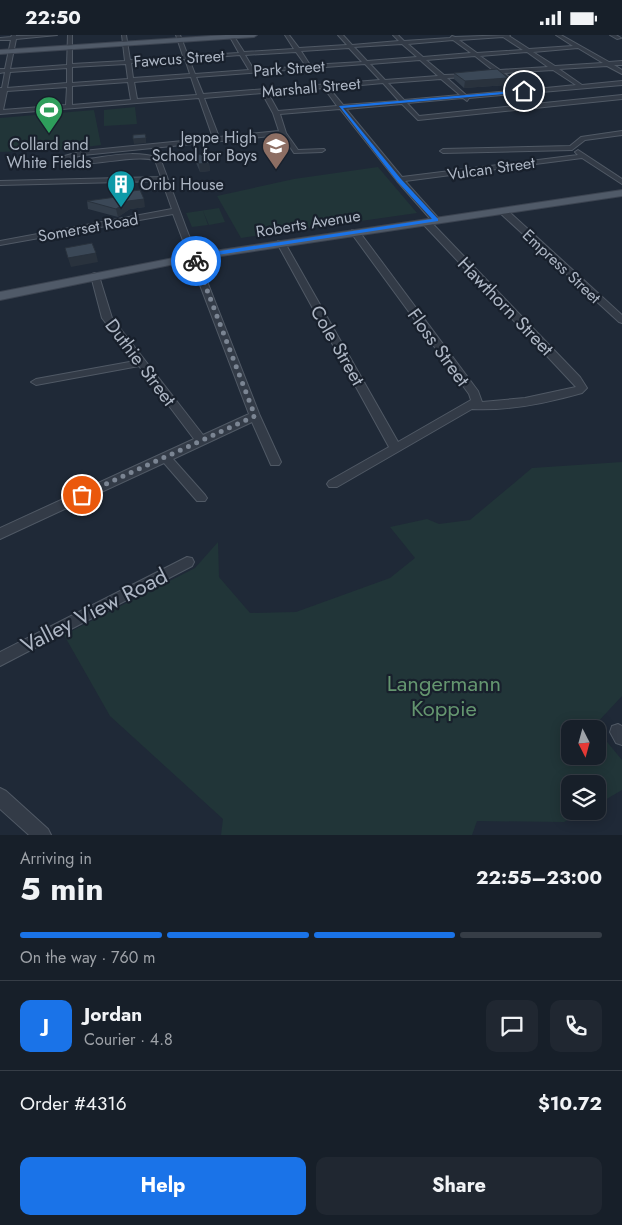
<!DOCTYPE html>
<html lang="en">
<head>
<meta charset="utf-8">
<style>
	body { margin:0; font-family:Jost,sans-serif; background:#202731; color:#f1f3f6; height:100vh; display:flex; flex-direction:column; font-size:19px; white-space:nowrap }
	* { box-sizing:border-box; margin:0 }
	p { font-size:16px; color:#9ea2a8 }
	.icon { flex:none; width:28px; height:28px; fill:none; stroke:currentColor; stroke-width:2; stroke-linecap:round; stroke-linejoin:round }
	.map { position:relative; height:800px; overflow:hidden }
	.details { display:flex; flex-direction:column; background:#171f29; flex:1 }
	.details>* { flex:none }
	.needle { width:32px; rotate:174deg }
	.buttons { position:absolute; left:561px; top:685px; display:grid; gap:10px }
	.buttons a { display:grid; place-items:center; width:45px; height:45px; border-radius:10px; background:#171f29; box-shadow:0 2px 12px #0003,0 0 0 1px #363d46; font-size:25px }
	.pin { position:absolute; display:grid; place-items:center; width:42px; height:42px; color:#fff; margin:-21px; border:2px solid #fff; border-radius:50%; box-shadow:0 1px 5px #0007 }
	.courier { position:absolute; display:grid; place-items:center; width:50px; height:50px; margin:-25px; border:4px solid #1a73e8; border-radius:50%; background:#fff; color:#222; box-shadow:0 1px 6px #0007 }
	.head em { font-style:normal; font-weight:700 }
	.head div { display:flex; flex-direction:column-reverse }
	.head { display:flex; align-items:center; justify-content:space-between; height:85px; padding:0 20px }
	h1 { font-size:32px; font-weight:700; line-height:38px }
	.bar { display:grid; grid-template-columns:repeat(4,1fr); gap:8px 5px; align-content:center; height:60px; padding:0 20px }
	.bar i { height:6px; border-radius:4px; background:#363d46 }
	.bar .active { background:#1a73e8 }
	.bar p { grid-column:span 4 }
	.line { display:flex; align-items:center; gap:12px; padding:0 20px; border-top:1px solid #363d46 }
	.line div { flex:1 }
	.round { display:grid; place-items:center; flex:none; width:52px; height:52px; border-radius:10px; background:#202731 }
	.button { display:flex; gap:10px; margin-top:auto; padding:10px 20px }
	.button a { flex:1; height:58px; border-radius:10px; background:#1a73e8; color:#fff; font-size:20px; font-weight:700; line-height:58px; text-align:center }
	.button a+a { background:#202731; color:#f1f3f6 }
	.status { display:flex; justify-content:space-between; align-items:center; height:35px; padding:0 25px; background:#171f29; direction:ltr }
	.status svg { height:14px; fill:currentColor }
	.map>svg:first-child { display:block }
	.green { fill:#213538 }
	.lines { fill:none; stroke-linecap:round; stroke-linejoin:round }
	.minor-casing { stroke:#505965; stroke-width:2 }
	.major-casing { stroke:#3c4451; stroke-width:2 }
	.minor { fill:#333b47; fill-rule:evenodd }
	.major { fill:#505a68; fill-rule:evenodd }
	.wall { fill:#333e4b }
	.shaded-wall { fill:#29323d }
	.building { fill:#3b4857; stroke:#29323d }
	.route { fill:#1a73e8 }
	.done { stroke:#7b8593; stroke-width:5; stroke-dasharray:0 9 }
	.labels { text-anchor:middle; stroke-width:4.5; stroke-linejoin:round; paint-order:stroke }
	.far-street-label { font-size:16px; fill:#adb6c4; stroke:#18202c }
	.far-poi-label { font-size:16px; fill:#adb6c4; stroke:#18202c; text-anchor:end }
	.street-label { font-size:19px; fill:#adb6c4; stroke:#18202c }
	.near-street-label { font-size:22px; fill:#adb6c4; stroke:#18202c }
	.near-park-label { font-size:22px; fill:#64956f; stroke:#18202c }
</style>
</head>
<body>
<div class="status"><b>22:50</b><svg viewBox="0 0 49 12"><path d="M0 12V9h3v3zM5 12V6h3v6zM10 12V3h3v9zM15 12V0h3v12zM26 1h20v11H26zM47 4h2v5h-2z"/></svg></div>
<div class="map">
<svg width="622" height="800" viewBox="0 0 622 800">
	<rect width="100%" height="100%" fill="#1f2937"/>
	<path class="green" d="M135,72L137,89L104,91V75Z
		M94,75L101,110L70,114L0,117V83Z
		M378,132L417,178L241,203L217,161L294,144Z
		M219,173L225,187L209,190L203,176L208,190L192,192L186,178Z
		M622,427V661L594,691L596,694H570V721H598V696L622,725V755L598,769V749H570V776H584L564,787L477,786L472,800H221L223,784L110,681L64,600L195,533L218,507L219,542L250,578L296,577L390,543L415,523L390,492L427,484L439,489L470,485L532,433Z"/>
	<g class="lines">
		<g class="minor-casing">
			<path id="minor" d="M12,0H16V1L57,0L16,4L10,34L67,30L68,0H72V29L125,26L122,0H126L130,25L183,21L176,0H180L188,21L239,18L229,0H233L244,17L294,14L285,0H289L299,13L347,10L338,0H343L352,10L399,6L393,0H398L404,6L450,3L452,1L455,2L510,0L509,1L529,14L573,11L556,0H561L609,27L622,26V30H614L622,35V39L607,31L559,34L582,50L622,46V50L530,58L527,60L524,58L469,63L467,66L463,63L407,68L419,81L622,60V64L418,85L402,69L346,74L402,142L578,120L575,117L578,115L622,144V149L582,123L405,146L440,185L433,187L397,146L340,74L280,79L286,98L298,115L324,114L325,115L322,117L294,118L283,101L280,100L83,120L67,124C78,126 90,124 102,122C122,119 140,117 160,123L186,193L260,381L281,427L279,430H271L252,387L173,424L205,460L207,463L205,466H197L164,428L0,504V493L194,404L139,331L36,350L31,347L36,344L135,326L102,283L91,241L92,239L95,238L99,241L112,283L203,400L249,379L173,179L0,210V206L172,174L162,146L0,150V146L161,142L155,125C127,118 77,138 57,123L83,116L213,103L199,63L0,79V53H2L5,37L0,38V34H5L11,5H0V3L11,2ZM503,2L523,15L477,18L459,5ZM453,5L471,18L423,22L408,9ZM402,9L417,22L367,26L354,12ZM349,13L362,27L310,30L301,16ZM578,13L603,28L555,31L533,17ZM296,17L306,31L254,35L245,20ZM527,17L548,32L500,35L480,21ZM240,20L249,35L195,39L189,24ZM475,21L494,36L485,37V39H498L520,55L466,60L447,43L469,42L471,39L444,40L426,25ZM185,24L190,39L133,43L131,28ZM420,25L438,41L385,45L370,29ZM126,29L128,44L72,48V32ZM365,29L380,45L203,59L196,42ZM67,33V48L7,53L10,37ZM553,35L576,50L526,55L504,38ZM191,42L197,60L137,64L134,47ZM441,44L460,60L404,65L388,48ZM128,47L131,65L72,70V51ZM383,48L399,66L343,70L329,53ZM67,52L66,70L3,75L7,56ZM324,53L337,71L278,76L268,58ZM262,58L273,78L279,96L219,102L204,63Z
				M610,0H616L621,3L617,4Z
				M622,96V100L585,105L572,115L443,118L440,116L443,114L570,111L581,102Z
				M500,174H506L622,280V288L619,287L500,178Z
				M423,185H429L580,342L587,353L582,358C547,368 509,376 472,374L337,452H329L327,449L329,446L389,412L277,208L278,206L285,208L398,407L471,365L469,359L352,199V195H358L478,356L482,367L525,363L576,352L423,189Z
				M187,522L192,523L194,527L192,531L0,631V617Z
				M618,689L622,691V710L616,708L610,697L612,691Z
				M0,753L6,756L48,794L51,800H29L0,774Z"/>
		</g>
		<g class="major-casing">
			<path id="major" d="M226,0H257L254,2L0,19V15Z
				M622,155V161L194,225L0,265V257L194,219Z"/>
		</g>
		<use href="#minor" class="minor"/>
		<use href="#major" class="major"/>
	</g>
	<path class="wall" d="M454,38L507,50L464,53L454,44Z
		M195,120L209,128L210,136L200,137L196,128Z
		M87,166L145,172L130,174L118,182L88,174Z"/>
	<path class="shaded-wall" d="M508,43L507,50L464,53L465,46Z
		M146,103V108L134,109L133,104Z
		M209,128L210,136L200,137L199,129Z
		M144,164L145,172L130,174L118,182L116,174L128,166Z
		M96,218L98,227L71,232L68,223Z"/>
	<path class="building" d="M497,34L508,43L465,46L454,38Z
		M145,99L146,103L133,104V100Z
		M205,119L209,128L199,129L195,120Z
		M140,155L144,164L128,166L116,174L87,166L116,162V158Z
		M92,208L96,218L68,223L65,213Z"/>
	<path class="route" d="M524,55L526,57L343,73L401,144L438,184V186L198,223L199,226L196,228L191,222L194,220L432,184L397,146L339,71Z"/>
	<g class="lines">
		<path class="done" d="M82,460L255,381L196,226"/>
	</g>
	<defs>
		<g id="stadium-pin" transform="scale(1.4375)"><path d="M0 17L-7.5 6A9.5 9.5 0 1 1 7.5 6Z" fill="#2e9e5b" stroke="#18202c"/><path d="M0-5a6.5 5 0 1 0 0 10a6.5 5 0 1 0 0-10ZM-3.5-1.8h7v3.6h-7Z" fill="#fff"/></g>
		<g id="school-pin" transform="scale(1.4375)"><path d="M0 17L-7.5 6A9.5 9.5 0 1 1 7.5 6Z" fill="#8d6e63" stroke="#18202c"/><path d="M0-5L7-2L0 1L-7-2ZM-4 1L0 2.5L4 1V4Q0 6-4 4Z" fill="#fff"/></g>
		<g id="building-pin" transform="scale(1.4375)"><path d="M0 17L-7.5 6A9.5 9.5 0 1 1 7.5 6Z" fill="#0f9aa8" stroke="#18202c"/><path d="M-4-6H4V6H1V3H-1V6H-4ZM-2.5-4.3h1.7v1.8h-1.7ZM.8-4.3h1.7v1.8H.8ZM-2.5-1h1.7V.8h-1.7ZM.8-1h1.7V.8H.8Z" fill="#fff"/></g>
	</defs>
	<g fill-rule="evenodd">
		<use href="#stadium-pin" x="49" y="75"/>
		<use href="#school-pin" x="276" y="111"/>
		<use href="#building-pin" x="121" y="149"/>
	</g>
	<g class="labels">
		<g class="far-street-label">
			<text transform="translate(179 23) rotate(-4)" y="6">Fawcus Street</text>
			<text transform="translate(289 33) rotate(-4)" y="6">Park Street</text>
			<text transform="translate(311 52) rotate(-5)" y="6">Marshall Street</text>
			<text transform="translate(491 133) rotate(-8)" y="6">Vulcan Street</text>
			<text transform="translate(308 188) rotate(-9)" y="6">Roberts Avenue</text>
			<text transform="translate(88 192) rotate(-10)" y="6">Somerset Road</text>
			<text transform="translate(562 231) rotate(43)" y="6">Empress Street</text>
		</g>
		<g class="far-poi-label">
			<text x="257" y="108">Jeppe High<tspan x="257" dy="18">School for Boys</tspan></text>
			<text x="49" y="115" text-anchor="middle">Collard and<tspan x="49" dy="18">White Fields</tspan></text>
			<text x="140" y="155" text-anchor="start">Oribi House</text>
		</g>
		<g class="street-label">
			<text transform="translate(506 271) rotate(46)" y="7">Hawthorn Street</text>
			<text transform="translate(338 310) rotate(60)" y="7">Cole Street</text>
			<text transform="translate(439 312) rotate(54)" y="7">Floss Street</text>
			<text transform="translate(141 327) rotate(53)" y="7">Duthie Street</text>
		</g>
		<g class="near-street-label">
			<text transform="translate(94 575) rotate(-27)" y="8">Valley View Road</text>
		</g>
		<g class="near-park-label">
			<text x="444" y="656">Langermann<tspan x="444" dy="25">Koppie</tspan></text>
		</g>
	</g>
</svg>
<div class="buttons">
<a><svg class="needle" viewBox="-14 -14 28 28"><path d="M0-13l5 13h-10z" fill="#e53935"/><path d="M0 13l5-13h-10z" fill="#9ea2a8"/></svg></a>
<a><svg class="icon" aria-label="layers" viewBox="0 0 24 24"><path d="M12 4l9 5-9 5-9-5zM3 14l9 5 9-5"/></svg></a>
</div>
<div class="pin" style="left:82px;top:460px;background:#ea580c"><svg class="icon" aria-label="bag" viewBox="0 0 24 24"><path d="M5 8h14l-1 12H6zM9 8a3 3 0 0 1 6 0"/></svg></div>
<div class="pin" style="left:524px;top:56px;background:#1f2937"><svg class="icon" aria-label="home" viewBox="0 0 24 24"><path d="M3 11l9-7 9 7M6 9v11h12V9"/></svg></div>
<div class="courier" style="left:196px;top:226px"><svg class="icon" aria-label="bike" viewBox="0 0 24 24"><circle cx="6" cy="16" r="4"/><circle cx="18" cy="16" r="4"/><path d="M6 16l4-8h5l3 8M10 8l3 8H6M13 5h3"/></svg></div>
</div>
<section class="details">
<div class="head"><div><h1>5 min</h1><p>Arriving in</p></div><em>22:55–23:00</em></div>
<div class="bar"><i class="active"></i><i class="active"></i><i class="active"></i><i></i><p>On the way · 760 m</p></div>
<div class="line" style="height:90px"><b class="round" style="background:#1a73e8;color:#fff">J</b><div><b>Jordan</b><p>Courier · 4.8</p></div><a class="round"><svg class="icon" aria-label="chat" viewBox="0 0 24 24"><path d="M4 5h16v11H9l-5 4z"/></svg></a><a class="round"><svg class="icon" aria-label="phone" viewBox="0 0 24 24"><path d="M5 4h4l2 5-3 2q2 4 5 5l2-3 5 2v4C11 20 4 13 5 4z"/></svg></a></div>
<div class="line" style="height:65px"><div>Order #4316</div><b>$10.72</b></div>
<div class="button"><a>Help</a><a>Share</a></div>
</section>
</body>
</html>
